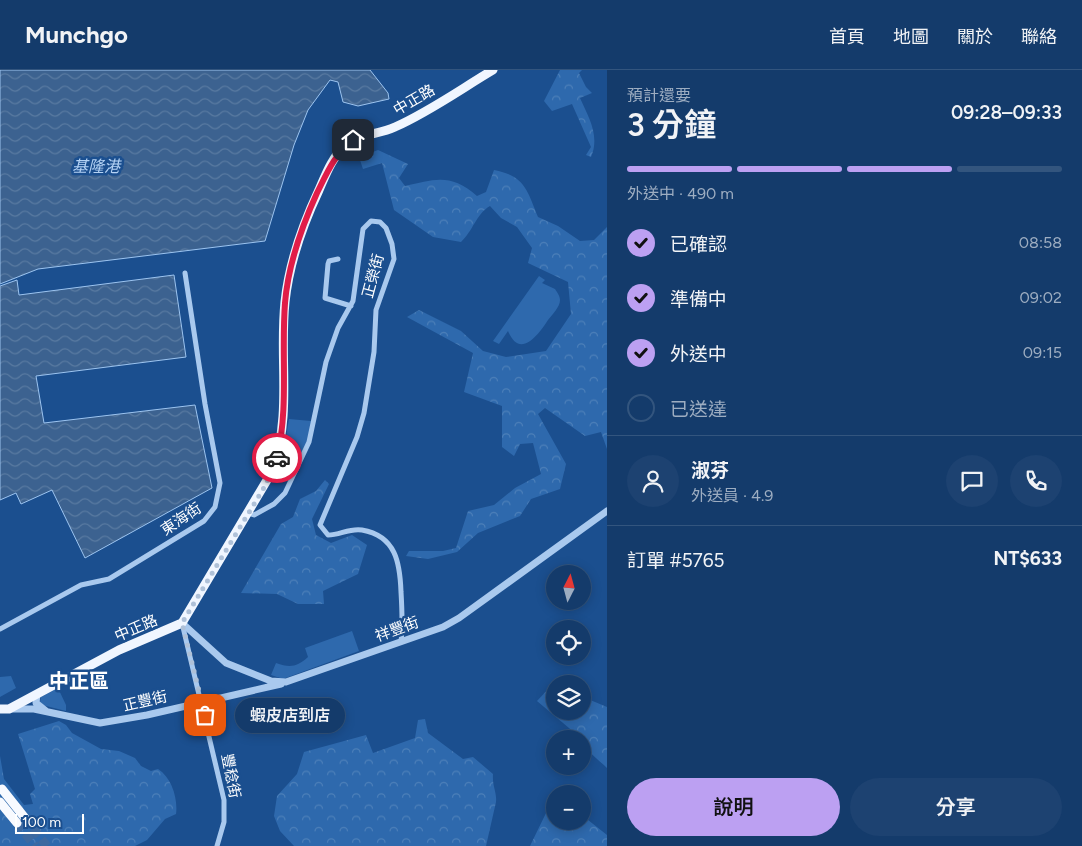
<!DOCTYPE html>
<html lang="zh-TW">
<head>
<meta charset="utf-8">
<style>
	body { margin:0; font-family:Figtree,"Noto Sans TC",sans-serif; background:#1d4271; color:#f1f3f6; height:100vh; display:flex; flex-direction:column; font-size:19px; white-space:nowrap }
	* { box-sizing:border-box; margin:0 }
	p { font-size:16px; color:#9dadc1 }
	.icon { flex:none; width:28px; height:28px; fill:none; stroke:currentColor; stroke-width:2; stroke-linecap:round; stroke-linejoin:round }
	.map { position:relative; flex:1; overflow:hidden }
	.drawer { display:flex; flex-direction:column; background:#143b6b; width:475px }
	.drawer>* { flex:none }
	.needle { width:32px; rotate:6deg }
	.buttons { position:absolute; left:546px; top:495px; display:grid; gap:10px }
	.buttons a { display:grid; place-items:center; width:45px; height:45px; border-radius:50%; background:#143b6b; box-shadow:0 2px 12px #0003,0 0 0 1px #33557e; font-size:25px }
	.scale { position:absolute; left:15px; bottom:12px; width:69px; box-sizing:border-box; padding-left:5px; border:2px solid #fff; border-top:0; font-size:14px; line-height:18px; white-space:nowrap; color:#fff; -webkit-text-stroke:4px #1b4f8f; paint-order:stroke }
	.pin { position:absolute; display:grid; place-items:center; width:42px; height:42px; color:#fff; margin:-21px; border-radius:10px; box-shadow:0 2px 8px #0006 }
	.courier { position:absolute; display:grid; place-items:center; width:50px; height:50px; margin:-25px; border:4px solid #e11d48; border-radius:50%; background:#fff; color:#222; box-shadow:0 1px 6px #0007 }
	.bubble { position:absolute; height:35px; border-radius:18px; background:#143b6b; box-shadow:0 2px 12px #0003,0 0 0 1px #33557e; font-size:16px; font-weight:600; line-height:35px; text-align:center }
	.head em { font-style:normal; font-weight:600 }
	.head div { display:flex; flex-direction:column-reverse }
	.head { display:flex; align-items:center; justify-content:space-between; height:85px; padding:0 20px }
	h1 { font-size:32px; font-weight:600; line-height:38px }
	.bar { display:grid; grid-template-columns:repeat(4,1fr); gap:8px 5px; align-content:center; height:60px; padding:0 20px }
	.bar i { height:6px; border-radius:4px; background:#33557e }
	.bar .active { background:#bca0f2 }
	.bar p { grid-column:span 4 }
	.line { display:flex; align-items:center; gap:12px; padding:0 20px; border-top:1px solid #33557e }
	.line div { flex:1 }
	.round { display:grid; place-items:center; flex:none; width:52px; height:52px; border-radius:26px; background:#1d4271 }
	ol { padding:0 20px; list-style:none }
	li { display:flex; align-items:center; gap:15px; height:55px }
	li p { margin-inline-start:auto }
	li .icon { padding:5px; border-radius:50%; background:#bca0f2; color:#111; stroke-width:4 }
	li:last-child { color:#9dadc1 }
	li i { width:28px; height:28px; border:2px solid #33557e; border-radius:50% }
	.primary-button { display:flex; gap:10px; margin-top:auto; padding:10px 20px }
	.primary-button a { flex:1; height:58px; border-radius:30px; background:#bca0f2; color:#111; font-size:20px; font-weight:600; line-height:58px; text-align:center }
	.primary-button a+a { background:#1d4271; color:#f1f3f6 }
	header { display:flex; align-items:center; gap:30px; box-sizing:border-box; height:70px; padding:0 25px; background:#143b6b; border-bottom:1px solid #33557e }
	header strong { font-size:24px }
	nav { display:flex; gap:28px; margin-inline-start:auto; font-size:18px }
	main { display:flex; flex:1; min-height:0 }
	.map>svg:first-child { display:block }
	.forest { fill:url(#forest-crowns) }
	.green { fill:#2e69ad }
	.water { fill:url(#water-waves); stroke:#9cc4f0 }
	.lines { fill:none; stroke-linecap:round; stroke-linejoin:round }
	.trunk-tunnel { stroke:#3d69a0; stroke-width:9; stroke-dasharray:9 4.5; stroke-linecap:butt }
	.minor { stroke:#a9c9ee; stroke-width:5 }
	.tertiary { stroke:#a9c9ee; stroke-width:7 }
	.primary { stroke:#f0f6ff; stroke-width:9 }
	.trunk { stroke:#f8faff; stroke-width:9 }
	.done { stroke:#afc1d8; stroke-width:5; stroke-dasharray:0 9 }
	.route { stroke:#e11d48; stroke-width:6 }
	.labels { text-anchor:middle; stroke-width:5; stroke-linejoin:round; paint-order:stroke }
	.street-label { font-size:15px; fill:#fff; stroke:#1b4f8f }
	.water-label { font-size:16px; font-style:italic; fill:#b5d3f5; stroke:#1b4f8f }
	.district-label { font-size:20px; font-weight:bold; fill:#fff; stroke:#1b4f8f }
</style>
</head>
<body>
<header>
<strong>Munchgo</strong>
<nav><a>首頁</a><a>地圖</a><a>關於</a><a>聯絡</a></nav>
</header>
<main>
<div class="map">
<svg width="607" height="776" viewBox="0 0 607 776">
	<defs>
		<pattern id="forest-crowns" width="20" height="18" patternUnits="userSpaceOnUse" patternTransform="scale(1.25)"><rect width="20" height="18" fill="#2e69ad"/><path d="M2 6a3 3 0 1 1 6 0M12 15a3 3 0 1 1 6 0" fill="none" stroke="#4d80b9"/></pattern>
		<pattern id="water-waves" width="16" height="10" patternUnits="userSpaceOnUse" patternTransform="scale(1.25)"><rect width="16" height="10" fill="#3c6290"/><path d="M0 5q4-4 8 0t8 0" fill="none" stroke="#597aa1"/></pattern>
	</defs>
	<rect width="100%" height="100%" fill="#1b4f8f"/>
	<path class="forest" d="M560,0H582L579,3L586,17L592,23L580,28C589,48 600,66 591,87L586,85L591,77L572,34L552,41L544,31Z
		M378,80L408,94L399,108L405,116C435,109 451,103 477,126L486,122L494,100C525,106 527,120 538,147L558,156L580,171L594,170L607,157V379L601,362L585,366L545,338L538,344L566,394L560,419L531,429L520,446L478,463L457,482L428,489L406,486L409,481H443L456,478L468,441L494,435L515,418L541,404L533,373L520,374L514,386L502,377V336L464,322L473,283L407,247L419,240L461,261L483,281L506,287L546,281L571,244L568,212L528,193L532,178L517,157L501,148L490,136C476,144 473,161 461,172L433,167L394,140L382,93L363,99L359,87Z
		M325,410L329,414L312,449L316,465L331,473L352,465L367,475L358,504L323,521L324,534H298L277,524L241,523L281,454L293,447L300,429L316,421Z
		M552,615L555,616V641H582L583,627L607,637V698C599,690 584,680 582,669L537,631Z
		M425,649L428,663L463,689L473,687L493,704C492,716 497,722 496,732L486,776H294L280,761L274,746L277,726L297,704L304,682L366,665L373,683L415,668L418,650Z
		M59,651L66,655L72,663L101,679L119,681L135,688L141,696L151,701L158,699C172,708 178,729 176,744L165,749L147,770L135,776H0V686L4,709L24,735L33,734L30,724L35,719L18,664Z
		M555,739V751H582L583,746L607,765V776H530L547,741Z"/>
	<path class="green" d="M539,206L545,210L542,213L555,219C557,222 560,226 560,230C560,237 552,245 548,250C539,264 520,290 508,261L499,274L493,271Z
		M289,349L311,351C313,366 304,383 295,394L282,391Z
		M352,561L359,581L283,609L271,605L276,593C290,598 297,597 308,587L305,578Z
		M11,606L16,618L0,627V607Z
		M58,618L66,635V641L42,635L40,632L41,627Z"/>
	<path class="water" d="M0,0H370L388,23L389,29L358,36L343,32L338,12L330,10L308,40L294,75L265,171L38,199L0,214Z
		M174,205L186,287L36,306L44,353L195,335L212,418L85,488L52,420L21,434L16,423L0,430V216L17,210L19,225Z"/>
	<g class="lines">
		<path class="trunk-tunnel" d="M25,748L47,776
			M17,753L35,776"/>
		<path class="minor" d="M338,189L329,191L328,194L325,228L351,236
			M248,443L254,445L274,434L285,423L309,372L326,292L338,258L353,231L363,159L371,151L380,152L386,158L392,174L394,189L376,240L374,282L364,343L357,367L320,455L328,465C340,465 349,458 362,460C396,466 400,493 401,522C402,539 403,555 401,572
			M182,553L224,730V752L217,776
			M0,559L81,515L109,509L204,451L215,437L220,413L205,334L185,203"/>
		<path class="tertiary" d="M182,553L226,593L271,611L286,612L443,557L459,548L607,441
			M37,624L36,633L46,641
			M10,639H34L100,653L147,645L281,614"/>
		<path class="primary" d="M0,639H9L119,580L182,553L273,400C292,341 279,290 285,232C289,194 303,154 319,120C326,104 332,87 346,75C362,63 378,65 395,57C429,42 461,19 493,0"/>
		<path class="trunk" d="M2,719L25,748
			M0,732L17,753"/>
	</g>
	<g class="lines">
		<path class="done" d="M205,645L182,553L265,416L277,388"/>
		<path class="route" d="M277,388C289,337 281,285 285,233C288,196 302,156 317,123C327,103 334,85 353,70"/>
	</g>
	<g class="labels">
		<g class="street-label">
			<text transform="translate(414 30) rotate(-30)" y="5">中正路</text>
			<text transform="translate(373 206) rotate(-75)" y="5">正榮街</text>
			<text transform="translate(181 449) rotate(-34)" y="5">東海街</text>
			<text transform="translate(136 558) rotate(-23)" y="5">中正路</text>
			<text transform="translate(397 559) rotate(-20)" y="5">祥豐街</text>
			<text transform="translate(145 631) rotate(-13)" y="5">正豐街</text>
			<text transform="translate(231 706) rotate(79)" y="5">豐稔街</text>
		</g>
		<g class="water-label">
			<text x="96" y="102">基隆港</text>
		</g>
		<g class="district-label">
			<text x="79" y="618">中正區</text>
		</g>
	</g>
</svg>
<div class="buttons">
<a><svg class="needle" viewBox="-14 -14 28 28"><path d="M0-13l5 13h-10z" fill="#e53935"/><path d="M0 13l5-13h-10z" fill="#9dadc1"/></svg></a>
<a><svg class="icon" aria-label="locate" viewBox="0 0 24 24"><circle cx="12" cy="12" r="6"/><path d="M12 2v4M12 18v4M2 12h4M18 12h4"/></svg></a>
<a><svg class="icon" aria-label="layers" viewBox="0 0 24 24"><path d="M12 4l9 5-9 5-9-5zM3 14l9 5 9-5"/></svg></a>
<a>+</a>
<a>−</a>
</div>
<div class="scale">100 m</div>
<div class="pin" style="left:205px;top:645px;background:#ea580c"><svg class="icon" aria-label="bag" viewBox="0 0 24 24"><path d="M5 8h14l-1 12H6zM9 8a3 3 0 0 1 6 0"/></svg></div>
<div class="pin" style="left:353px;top:70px;background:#1f2937"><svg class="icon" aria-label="home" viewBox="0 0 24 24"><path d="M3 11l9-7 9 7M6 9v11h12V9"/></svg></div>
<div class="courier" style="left:277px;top:388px"><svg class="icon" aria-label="car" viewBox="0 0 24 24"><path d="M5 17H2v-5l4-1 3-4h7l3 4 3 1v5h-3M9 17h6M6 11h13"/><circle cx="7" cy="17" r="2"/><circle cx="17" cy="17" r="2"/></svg></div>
<div class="bubble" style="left:235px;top:628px;width:110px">蝦皮店到店</div>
</div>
<section class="drawer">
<div class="head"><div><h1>3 分鐘</h1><p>預計還要</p></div><em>09:28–09:33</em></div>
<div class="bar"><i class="active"></i><i class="active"></i><i class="active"></i><i></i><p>外送中 · 490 m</p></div>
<ol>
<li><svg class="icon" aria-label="check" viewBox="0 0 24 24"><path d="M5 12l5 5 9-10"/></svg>已確認<p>08:58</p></li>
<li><svg class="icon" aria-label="check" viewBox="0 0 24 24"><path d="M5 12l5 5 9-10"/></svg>準備中<p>09:02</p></li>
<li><svg class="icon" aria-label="check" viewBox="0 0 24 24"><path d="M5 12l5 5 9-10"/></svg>外送中<p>09:15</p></li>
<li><i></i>已送達</li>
</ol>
<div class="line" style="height:90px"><a class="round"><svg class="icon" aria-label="person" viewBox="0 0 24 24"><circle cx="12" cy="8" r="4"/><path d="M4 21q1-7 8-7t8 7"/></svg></a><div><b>淑芬</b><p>外送員 · 4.9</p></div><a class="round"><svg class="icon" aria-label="chat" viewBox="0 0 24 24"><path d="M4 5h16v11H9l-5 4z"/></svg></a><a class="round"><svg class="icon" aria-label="phone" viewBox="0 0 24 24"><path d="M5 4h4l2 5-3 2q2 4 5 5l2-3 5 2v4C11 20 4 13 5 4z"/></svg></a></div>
<div class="line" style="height:65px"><div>訂單 #5765</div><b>NT$633</b></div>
<div class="primary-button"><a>說明</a><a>分享</a></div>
</section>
</main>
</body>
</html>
